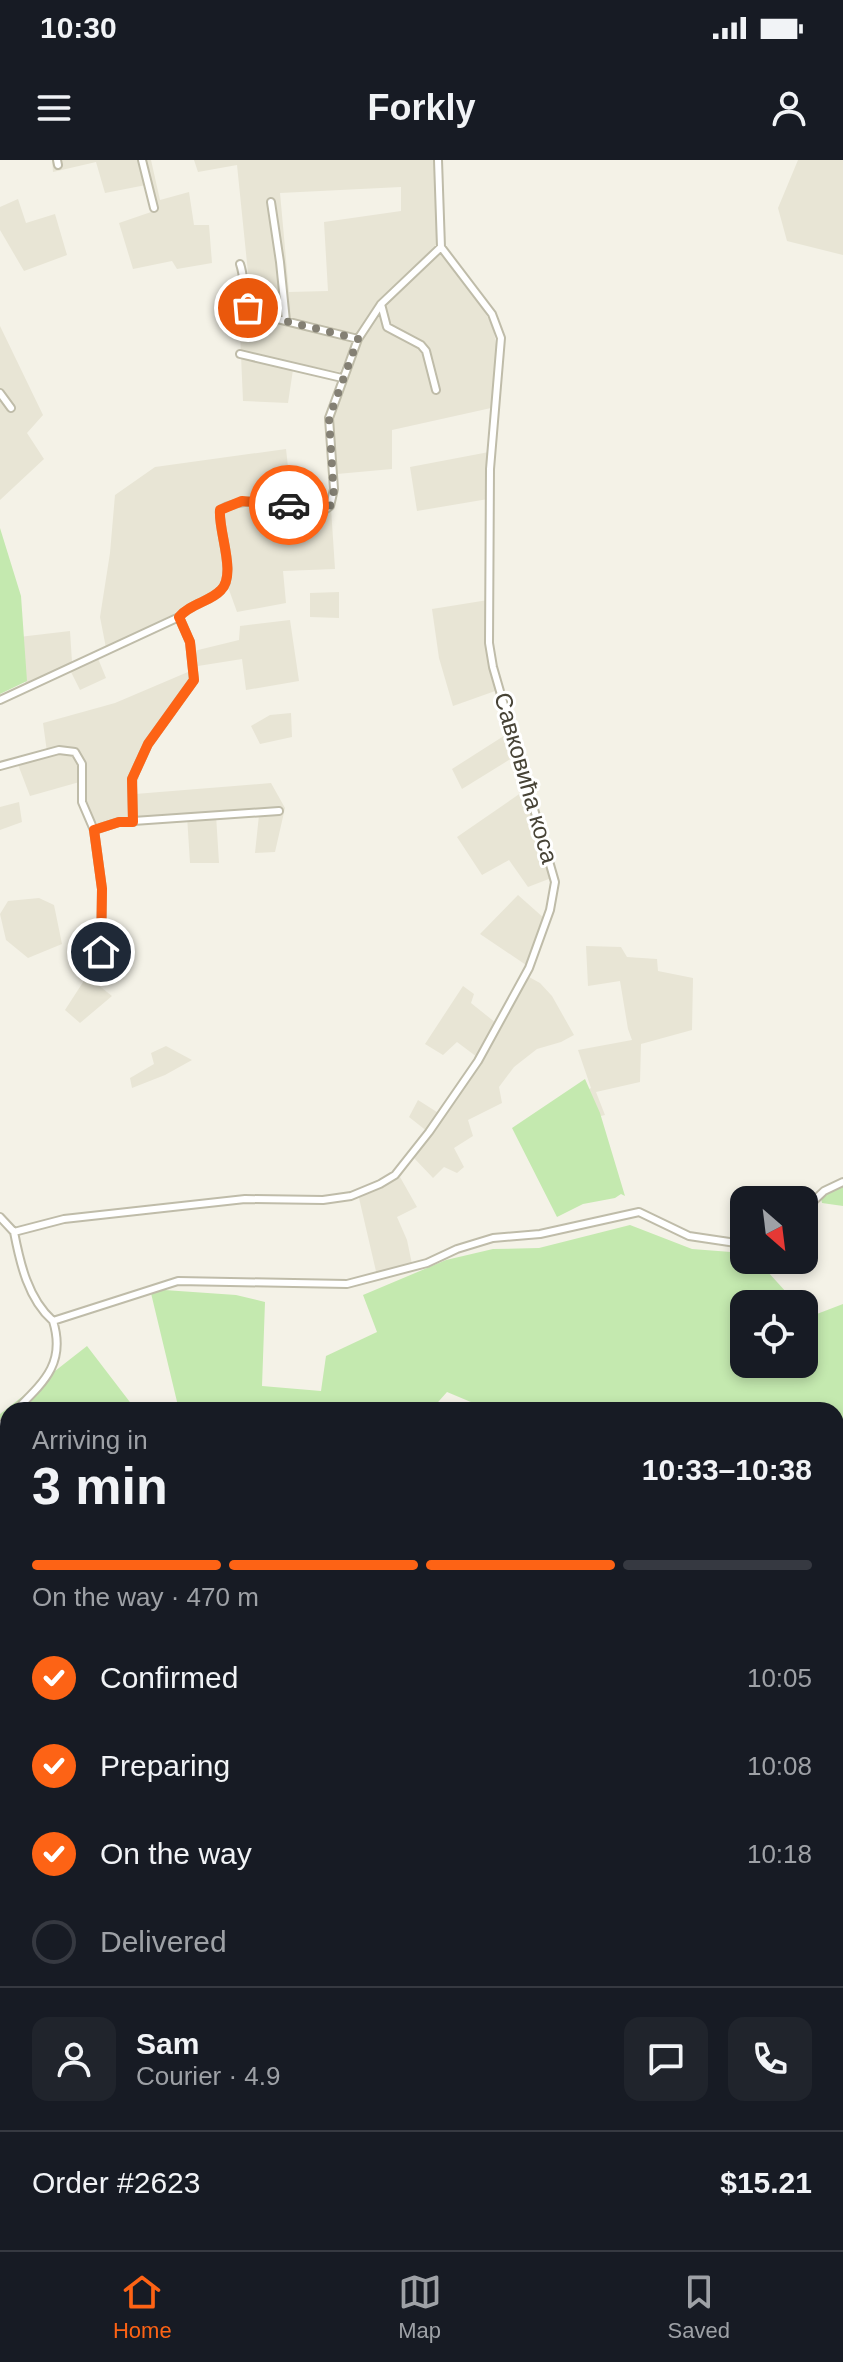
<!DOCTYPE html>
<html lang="en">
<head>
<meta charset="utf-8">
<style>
	body { margin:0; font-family:Helvetica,sans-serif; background:#20242c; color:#f1f3f6; height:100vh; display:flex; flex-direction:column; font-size:30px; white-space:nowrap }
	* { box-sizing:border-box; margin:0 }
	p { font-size:26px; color:#9ea1a6 }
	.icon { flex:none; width:44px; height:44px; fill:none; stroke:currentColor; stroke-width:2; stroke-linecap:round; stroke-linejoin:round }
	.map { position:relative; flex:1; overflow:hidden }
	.sheet { position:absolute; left:0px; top:1242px; width:844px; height:848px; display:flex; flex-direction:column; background:#171b24; border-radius:24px 24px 0 0; box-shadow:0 4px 12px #0003 }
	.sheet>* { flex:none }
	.needle { width:52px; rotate:152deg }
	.tools { position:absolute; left:730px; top:1026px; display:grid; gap:16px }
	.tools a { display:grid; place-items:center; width:88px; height:88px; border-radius:16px; background:#171b24; box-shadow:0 4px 12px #0003; font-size:40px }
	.pin { position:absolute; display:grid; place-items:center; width:68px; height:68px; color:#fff; margin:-34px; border:4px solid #fff; border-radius:50%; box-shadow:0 2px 8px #0007 }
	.courier { position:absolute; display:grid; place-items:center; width:80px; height:80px; margin:-40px; border:6px solid #fd6315; border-radius:50%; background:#fff; color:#222; box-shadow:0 2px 10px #0007 }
	.headline em { font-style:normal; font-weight:800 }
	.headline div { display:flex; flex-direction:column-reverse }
	.headline { display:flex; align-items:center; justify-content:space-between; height:136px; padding:0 32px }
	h1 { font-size:52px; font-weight:800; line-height:60px }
	.bar { display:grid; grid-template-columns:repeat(4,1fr); gap:12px 8px; align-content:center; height:96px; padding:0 32px }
	.bar i { height:10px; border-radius:6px; background:#363941 }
	.bar .current { background:#fd6315 }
	.bar p { grid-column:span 4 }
	.line { display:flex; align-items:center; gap:20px; padding:0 32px; border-top:2px solid #363941 }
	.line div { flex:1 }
	.round { display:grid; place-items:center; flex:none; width:84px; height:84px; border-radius:16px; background:#20242c }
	ol { padding:0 32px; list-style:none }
	li { display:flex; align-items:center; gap:24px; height:88px }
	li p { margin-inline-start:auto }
	li .icon { padding:8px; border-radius:50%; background:#fd6315; color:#fff; stroke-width:4 }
	li:last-child { color:#9ea1a6 }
	li i { width:44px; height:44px; border:4px solid #363941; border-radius:50% }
	.status { display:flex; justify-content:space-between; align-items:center; height:56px; padding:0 40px; background:#171b24; direction:ltr }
	.status svg { height:22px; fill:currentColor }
	header { display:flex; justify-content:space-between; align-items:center; height:104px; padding:0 32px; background:#171b24; font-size:36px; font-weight:800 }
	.tabs { display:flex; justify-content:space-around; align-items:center; height:112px; border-top:2px solid #363941; background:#171b24; font-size:22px; color:#9ea1a6 }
	.tabs a { display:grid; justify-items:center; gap:4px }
	.tabs .current { color:#fd6315 }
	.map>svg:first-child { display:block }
	.residential { fill:#e8e5d5; fill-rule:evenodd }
	.green { fill:#c4e9af }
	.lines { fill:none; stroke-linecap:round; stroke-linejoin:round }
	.river { stroke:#a2c2f1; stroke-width:16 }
	.minor-casing { stroke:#bfbca9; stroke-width:10 }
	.motorway-casing { stroke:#e0c135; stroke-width:16 }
	.minor { stroke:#fff; stroke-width:6 }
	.motorway { stroke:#ffe967; stroke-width:12 }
	.done { stroke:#848074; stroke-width:8; stroke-dasharray:0 14.4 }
	.route { stroke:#fd6315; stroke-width:10 }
	.labels { text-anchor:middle; stroke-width:6; stroke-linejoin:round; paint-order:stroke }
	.street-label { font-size:24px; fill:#474336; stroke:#fff }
</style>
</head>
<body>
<div class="status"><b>10:30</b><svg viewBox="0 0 49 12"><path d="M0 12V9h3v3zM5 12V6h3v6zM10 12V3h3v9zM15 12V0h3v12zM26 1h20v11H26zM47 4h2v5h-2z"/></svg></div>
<header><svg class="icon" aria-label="menu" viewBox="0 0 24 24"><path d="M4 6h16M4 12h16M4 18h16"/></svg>Forkly<svg class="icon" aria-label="person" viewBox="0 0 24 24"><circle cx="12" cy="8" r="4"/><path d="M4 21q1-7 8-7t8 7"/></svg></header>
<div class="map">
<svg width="843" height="2090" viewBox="0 0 843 2090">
	<rect width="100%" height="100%" fill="#f4f2e7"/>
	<path class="residential" d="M52,0H151L160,40L189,32L194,65H209L212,103L177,109L172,101L133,109L119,63L154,51L146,25L105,33L96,2L53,12Z
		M194,0H438L439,44L436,85L378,146L356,174L340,212L294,203L288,243L243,241L239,150L252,152L237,5L198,12ZM401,27V51L324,62L328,131L289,132L280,33Z
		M798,0H843V95L787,81L778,48Z
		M18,39L26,63L55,54L67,95L24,111L0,70V47Z
		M441,88L471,127L493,167L499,201L491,248L392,270V309L337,314L330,262L358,178L379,150Z
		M0,166L43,255L27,273L44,299L0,340Z
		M286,289L292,343L317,350L331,348L335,409L283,411L286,443L237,452L228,427L106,488L100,457L110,393L115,335L155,307Z
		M489,292L486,314L488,339L417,351L410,307Z
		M339,432V458L310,457V433Z
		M488,440L487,474L498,530L453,546L439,498L432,449Z
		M290,460L299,521L246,530L242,499L198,506L194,491L239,480L240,466Z
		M70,471L72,502L26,527L19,477Z
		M97,496L106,518L80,530L69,508Z
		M195,509L194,518L172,547L153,583L140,612L135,634L271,623L285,648L275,692L255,693L259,655H216L219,703H190L187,656L109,666L95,662L84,641L83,621L30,636L17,602L47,592L43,563L115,543Z
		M291,553L292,577L260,584L251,566L270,555Z
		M510,572L517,595L462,629L452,609Z
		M528,628L554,717L528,727L509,700L482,715L457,677Z
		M19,642L22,662L0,670V647Z
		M518,735L545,759L526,805L480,774Z
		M39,738L54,745L62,784L28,798L6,780L0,754L8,741Z
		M586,786L621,787L627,797L657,799L658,811L693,818L692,870L641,884L640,922L596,932L605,955L601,956L558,948L591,928L578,890L632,880L628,869L620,821L588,826Z
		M87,816L112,836L80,863L65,850Z
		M529,817L540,823L552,836L574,875L561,882L537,889L514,907L499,927L502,943L468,960L473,976L454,988L464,1007L457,1013L444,1007L433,1018L414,998L400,1017L417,1047L397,1057L407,1080L412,1104L378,1120L359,1038L393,1018L428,972L409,957L418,940L440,954L477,897L457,882L443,895L425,884L463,826L474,834L471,843L501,867Z
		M166,886L192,900L165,915L132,928L130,918L154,904L151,893Z"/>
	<path class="green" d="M0,368L21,436L27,521L0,534Z
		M585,919L600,953L625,1036L621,1034L615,1038L583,1044L557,1057L512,968Z
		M833,1026H843V1046L822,1043L821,1038Z
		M630,1065L692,1089L744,1093V1100H757L797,1144H744V1204H804V1152L809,1157L843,1144V1263H838L836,1274V1250H490L447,1232L431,1250H179L150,1129L236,1135L265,1142L262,1226L321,1231L326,1196L377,1172L363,1135L446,1100L493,1089L539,1088Z
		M87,1186L136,1250H8V1793L0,1798V1254Z
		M836,1297L843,1302V1754L836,1751V1654L839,1651L836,1645Z"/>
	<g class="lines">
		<path class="river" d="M836,1708L843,1703
			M0,1725L8,1726"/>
		<g class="minor-casing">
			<path id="minor" d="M57,0L58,5
				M142,0L154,48
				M271,42L280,102L286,161
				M240,104C246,121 242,142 253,153L358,179
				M381,144L387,167L421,185L426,191L436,230
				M240,194L342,218
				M0,233L11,248
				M0,540L179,457C191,443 210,442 221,430C237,415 218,371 220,350C250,333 289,345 322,352L330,346L334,329L329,258L358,179L381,144L441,87
				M0,606L59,590L75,592L82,604V642L94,670L119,662L279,651
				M133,662L132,619L148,584L194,520L190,482L179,457
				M94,670L102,729L101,792
				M804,1050L824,1031L843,1022
				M0,1057L14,1072
				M14,1072L64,1059L245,1039L323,1040L351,1036L380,1024L395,1015L429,972L478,901L529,808L550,750L555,722L493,507L489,483L490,309L501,178L492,154L441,87L438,0
				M14,1072C20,1103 28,1139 53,1161
				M16,1250C44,1222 66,1203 53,1161L178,1121L347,1124L427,1103L457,1089L493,1078L540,1074L639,1052L689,1076L736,1083L744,1080
				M0,1266L8,1258"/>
		</g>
		<g class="motorway-casing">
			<path id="motorway" d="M836,1997L843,1996
				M836,2016L843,2014
				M385,2090L418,2082
				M449,2090L481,2082"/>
		</g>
		<use href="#minor" class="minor"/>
		<use href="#motorway" class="motorway"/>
	</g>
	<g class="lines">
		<path class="done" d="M248,148L253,153L358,179L329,258L334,338L330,346L322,352L289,345"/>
		<path class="route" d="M101,792L102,729L94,670L119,662H133L132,619L148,584L194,520L190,482L179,457C191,443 210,442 221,430C237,414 218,371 220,350L242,341L289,345"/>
	</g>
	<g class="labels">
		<g class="street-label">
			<text transform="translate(526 618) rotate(74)" y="8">Савковића коса</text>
		</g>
	</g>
</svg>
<div class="tools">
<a><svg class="needle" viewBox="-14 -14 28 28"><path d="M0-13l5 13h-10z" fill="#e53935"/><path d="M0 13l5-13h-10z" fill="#9ea1a6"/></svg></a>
<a><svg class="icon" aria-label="locate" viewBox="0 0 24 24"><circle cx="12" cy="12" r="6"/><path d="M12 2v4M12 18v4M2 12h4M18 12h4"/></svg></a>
</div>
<div class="pin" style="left:248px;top:148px;background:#ea580c"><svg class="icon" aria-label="bag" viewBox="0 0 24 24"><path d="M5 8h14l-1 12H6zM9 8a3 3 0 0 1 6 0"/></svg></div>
<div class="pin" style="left:101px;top:792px;background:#1f2937"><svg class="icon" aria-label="home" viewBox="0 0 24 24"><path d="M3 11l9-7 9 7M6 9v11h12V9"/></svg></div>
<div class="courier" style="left:289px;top:345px"><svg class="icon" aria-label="car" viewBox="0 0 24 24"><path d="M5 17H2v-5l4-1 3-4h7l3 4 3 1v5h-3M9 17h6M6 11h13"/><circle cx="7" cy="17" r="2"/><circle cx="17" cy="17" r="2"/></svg></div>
<section class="sheet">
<div class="headline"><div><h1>3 min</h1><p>Arriving in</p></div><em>10:33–10:38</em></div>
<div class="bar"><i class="current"></i><i class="current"></i><i class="current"></i><i></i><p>On the way · 470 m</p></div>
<ol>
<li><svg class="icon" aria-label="check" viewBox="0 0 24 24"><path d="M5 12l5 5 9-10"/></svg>Confirmed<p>10:05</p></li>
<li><svg class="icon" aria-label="check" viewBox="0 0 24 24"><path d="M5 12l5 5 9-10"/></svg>Preparing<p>10:08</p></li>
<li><svg class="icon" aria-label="check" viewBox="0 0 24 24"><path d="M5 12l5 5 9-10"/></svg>On the way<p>10:18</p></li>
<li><i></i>Delivered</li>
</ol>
<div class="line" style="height:144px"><a class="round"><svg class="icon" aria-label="person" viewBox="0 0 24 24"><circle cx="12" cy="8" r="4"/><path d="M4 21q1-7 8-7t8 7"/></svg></a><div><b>Sam</b><p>Courier · 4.9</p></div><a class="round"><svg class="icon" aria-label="chat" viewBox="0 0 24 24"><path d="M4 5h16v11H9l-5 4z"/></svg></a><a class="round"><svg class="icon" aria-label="phone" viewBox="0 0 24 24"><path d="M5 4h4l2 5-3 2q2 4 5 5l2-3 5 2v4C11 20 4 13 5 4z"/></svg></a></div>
<div class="line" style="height:104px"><div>Order #2623</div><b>$15.21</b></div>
</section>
</div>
<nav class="tabs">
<a class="current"><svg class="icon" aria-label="home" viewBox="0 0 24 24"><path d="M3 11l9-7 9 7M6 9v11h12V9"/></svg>Home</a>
<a><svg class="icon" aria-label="map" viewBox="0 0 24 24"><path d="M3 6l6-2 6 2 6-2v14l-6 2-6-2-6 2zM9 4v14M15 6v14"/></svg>Map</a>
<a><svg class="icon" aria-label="saved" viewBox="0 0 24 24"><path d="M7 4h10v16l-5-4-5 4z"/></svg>Saved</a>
</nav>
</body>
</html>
